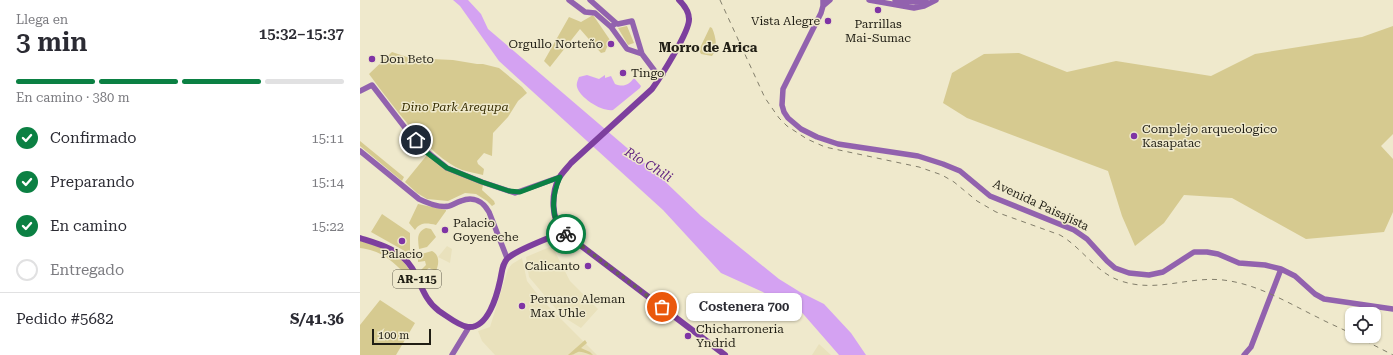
<!DOCTYPE html>
<html lang="es">
<head>
<meta charset="utf-8">
<style>
	body { margin:0; font-family:"Roboto Serif",serif; background:#f7f7f7; color:#2b2b33; height:100vh; display:flex; flex-direction:column; font-size:15px; white-space:nowrap }
	* { box-sizing:border-box; margin:0 }
	p { font-size:13px; color:#7c7c81 }
	.icon { flex:none; width:22px; height:22px; fill:none; stroke:currentColor; stroke-width:2; stroke-linecap:round; stroke-linejoin:round }
	.map { position:relative; flex:1; overflow:hidden }
	.side { display:flex; flex-direction:column; background:#fff; width:360px }
	.side>* { flex:none }
	.fabs { position:absolute; left:985px; top:307px; display:grid; gap:8px }
	.fabs a { display:grid; place-items:center; width:36px; height:36px; border-radius:8px; background:#fff; box-shadow:0 1px 3px #0004; font-size:20px }
	.scale { position:absolute; left:12px; bottom:10px; width:59px; box-sizing:border-box; padding-left:4px; border:2px solid #201e14; border-top:0; font-size:11px; line-height:14px; white-space:nowrap; color:#201e14; -webkit-text-stroke:3px #efe9cc; paint-order:stroke }
	.pin { position:absolute; display:grid; place-items:center; width:34px; height:34px; color:#fff; margin:-17px; border:2px solid #fff; border-radius:50%; box-shadow:0 1px 4px #0007 }
	.courier { position:absolute; display:grid; place-items:center; width:40px; height:40px; margin:-20px; border:3px solid #0b8043; border-radius:50%; background:#fff; color:#222; box-shadow:0 1px 5px #0007 }
	.bubble { position:absolute; height:28px; border-radius:8px; background:#fff; box-shadow:0 1px 3px #0004; font-size:13px; font-weight:600; line-height:28px; text-align:center }
	.headline em { font-style:normal; font-weight:600 }
	.headline div { display:flex; flex-direction:column-reverse }
	.headline { display:flex; align-items:center; justify-content:space-between; height:68px; padding:0 16px }
	h1 { font-size:26px; font-weight:600; line-height:30px }
	.bar { display:grid; grid-template-columns:repeat(4,1fr); gap:6px 4px; align-content:center; height:48px; padding:0 16px }
	.bar i { height:5px; border-radius:3px; background:#e1e1e2 }
	.bar .on { background:#0b8043 }
	.bar p { grid-column:span 4 }
	.line { display:flex; align-items:center; gap:10px; padding:0 16px; border-top:1px solid #e1e1e2 }
	.line div { flex:1 }
	ol { padding:0 16px; list-style:none }
	li { display:flex; align-items:center; gap:12px; height:44px }
	li p { margin-inline-start:auto }
	li .icon { padding:4px; border-radius:50%; background:#0b8043; color:#fff; stroke-width:4 }
	li:last-child { color:#7c7c81 }
	li i { width:22px; height:22px; border:2px solid #e1e1e2; border-radius:50% }
	main { display:flex; flex:1; min-height:0 }
	.map>svg:first-child { display:block }
	.built { fill:#e9e1bc }
	.green { fill:#d6ca90 }
	.water { fill:#d4a2f2 }
	.lines { fill:none; stroke-linecap:round; stroke-linejoin:round }
	.secondary { stroke:#9262ae; stroke-width:5.5 }
	.primary { stroke:#7d3f9e; stroke-width:6 }
	.rail { stroke:#827e6b; stroke-width:1; stroke-dasharray:5 5; stroke-linecap:butt }
	.done { stroke:#686554; stroke-width:4; stroke-dasharray:0 7.2 }
	.route { stroke:#0b8043; stroke-width:5 }
	.poi-dot { fill:#7f34a5; stroke:#efe9cc; stroke-width:1.5 }
	.labels { text-anchor:middle; stroke-width:3; stroke-linejoin:round; paint-order:stroke }
	.shield { fill:#efe9cc; stroke:#5e5b4b; stroke-width:1 }
	.shield-label { font-size:11px; font-weight:bold; fill:#201e14 }
	.poi-label { font-size:12px; fill:#201e14; stroke:#efe9cc; text-anchor:start }
	.park-label { font-size:12px; font-style:italic; fill:#362d01; stroke:#efe9cc }
	.street-label { font-size:12px; fill:#201e14; stroke:#efe9cc }
	.neighbourhood-label { font-size:13px; font-weight:bold; fill:#201e14; stroke:#efe9cc }
	.water-label { font-size:13px; font-style:italic; fill:#632682; stroke:#efe9cc }
</style>
</head>
<body>
<main>
<section class="side">
<div class="headline"><div><h1>3 min</h1><p>Llega en</p></div><em>15:32–15:37</em></div>
<div class="bar"><i class="on"></i><i class="on"></i><i class="on"></i><i></i><p>En camino · 380 m</p></div>
<ol>
<li><svg class="icon" aria-label="check" viewBox="0 0 24 24"><path d="M5 12l5 5 9-10"/></svg>Confirmado<p>15:11</p></li>
<li><svg class="icon" aria-label="check" viewBox="0 0 24 24"><path d="M5 12l5 5 9-10"/></svg>Preparando<p>15:14</p></li>
<li><svg class="icon" aria-label="check" viewBox="0 0 24 24"><path d="M5 12l5 5 9-10"/></svg>En camino<p>15:22</p></li>
<li><i></i>Entregado</li>
</ol>
<div class="line" style="height:52px"><div>Pedido #5682</div><b>S/41.36</b></div>
</section>
<div class="map">
<svg width="1033" height="355" viewBox="0 0 1033 355">
	<rect width="100%" height="100%" fill="#efe9cc"/>
	<path class="built" d="M87,246L92,249L90,263L78,257Z
		M192,246L210,281L238,309L221,328L202,316L169,277L166,257Z
		M162,258L167,281L182,300L237,355H135L122,341L118,331L130,327L148,269L152,264Z
		M459,344L471,355H452Z"/>
	<path class="green" d="M233,15L250,40L245,52L241,53L220,29L190,67L184,61L209,17L221,22Z
		M267,26L274,43L268,45L258,28Z
		M1033,26V134L1021,146L1033,159V212L1024,232L946,239L872,198L824,195L804,223L775,246L762,216L748,171L607,118L583,103L592,73L624,54L659,53L707,72L756,61L851,76L895,54L1002,37Z
		M350,27L352,28C356,37 358,48 352,56L341,54L339,50Z
		M32,52L50,58L93,60L117,64H123L139,68L162,87L167,93L158,101L148,117L133,133L132,156L124,153L117,161L118,164L124,169L123,175C116,173 108,172 102,170C68,156 31,103 9,74Z
		M0,141L44,177L42,181L0,146Z
		M67,155L123,185L122,190L134,201L135,204L132,206L127,201L116,194L105,193L88,201L67,199L57,193L45,182Z
		M58,204L86,210V211L76,225C67,223 60,222 55,230L49,223Z
		M22,214L50,233V254L11,232Z
		M66,228L71,229L76,237L67,247L59,249C58,240 56,232 66,228Z
		M0,241C27,248 41,253 55,279L52,281C35,264 25,251 0,248Z
		M72,251C80,255 79,264 76,271L69,268L63,273L61,270L66,265L65,261L58,262V255Z
		M20,300L55,323L36,355H0V325Z
		M225,340L227,343L221,348L230,352L233,355C228,355 223,351 218,352C213,354 215,355 208,355Z"/>
	<path class="water" d="M93,0H108L121,14L128,29L294,171L341,216L419,279L440,292L464,304L491,333L506,355H479L438,308L361,273L303,210L139,61L100,6Z
		M227,75L239,79L245,75V78L251,76L255,84C263,87 268,86 274,78L281,86L280,88L253,110C242,112 220,98 217,87C216,83 218,80 219,77Z"/>
	<g class="lines">
		<path class="secondary" d="M209,0L225,12L235,13L251,27L267,49L282,54
			M230,0L256,23
			M463,0V6L461,13L423,89L422,105L424,112L428,118L441,129L457,137L478,144L558,156L583,164L600,171L630,196L714,230L727,239L747,261L755,268L769,273L789,275L803,272L834,252H847L858,254L879,263L905,265L921,269L935,276L955,294L964,299L1033,309
			M509,0L554,8L564,6L576,0
			M535,0L555,2L566,0
			M463,6L470,0
			M251,27L256,23L258,24L272,21L282,54L297,74H303
			M0,91L12,85L46,129L66,151L87,168L122,182L155,193L200,177
			M0,151L59,199C68,203 79,208 89,206C93,205 97,202 101,201C113,196 123,201 129,212L147,258
			M92,355L109,327
			M884,355L891,347L921,269"/>
		<path class="primary" d="M319,0C324,5 329,12 329,19C330,31 300,78 292,89L211,163C207,168 202,173 199,178C191,194 191,219 203,232L365,355
			M0,238C19,244 40,249 52,268C61,283 64,300 79,311C87,316 99,326 108,327C128,329 137,295 140,281C142,273 142,263 148,258C158,249 190,238 203,232"/>
		<path class="rail" d="M360,0L405,98L419,118L427,126L447,139L465,147L559,167L582,175L594,182L617,201L636,212L700,235C721,247 735,271 758,280C796,294 826,276 863,280C898,284 928,303 959,318C970,324 981,328 992,334
			M996,336L1033,355"/>
	</g>
	<g class="lines">
		<path class="done" d="M206,234L302,307"/>
		<path class="route" d="M56,140L66,152L87,168L122,182L149,191L160,192L200,177C192,195 189,220 206,234"/>
	</g>
	<g class="poi-dot">
		<circle cx="518" cy="10" r="4"/>
		<circle cx="468" cy="21" r="4"/>
		<circle cx="251" cy="44" r="4"/>
		<circle cx="12" cy="59" r="4"/>
		<circle cx="263" cy="73" r="4"/>
		<circle cx="774" cy="136" r="4"/>
		<circle cx="85" cy="230" r="4"/>
		<circle cx="42" cy="241" r="4"/>
		<circle cx="228" cy="266" r="4"/>
		<circle cx="162" cy="306" r="4"/>
		<circle cx="328" cy="336" r="4"/>
	</g>
	<g class="labels">
		<rect class="shield" x="33" y="270" width="48" height="18" rx="3"/>
		<g class="shield-label">
			<text x="57" y="283">AR-115</text>
		</g>
		<g class="poi-label">
			<text x="460" y="25" text-anchor="end">Vista Alegre</text>
			<text x="518" y="28" text-anchor="middle">Parrillas<tspan x="518" dy="14">Mai-Sumac</tspan></text>
			<text x="243" y="48" text-anchor="end">Orgullo Norteño</text>
			<text x="20" y="63">Don Beto</text>
			<text x="271" y="77">Tingo</text>
			<text x="782" y="133">Complejo arqueologico<tspan x="782" dy="14">Kasapatac</tspan></text>
			<text x="93" y="227">Palacio<tspan x="93" dy="14">Goyeneche</tspan></text>
			<text x="42" y="258" text-anchor="middle">Palacio</text>
			<text x="220" y="270" text-anchor="end">Calicanto</text>
			<text x="170" y="303">Peruano Aleman<tspan x="170" dy="14">Max Uhle</tspan></text>
			<text x="336" y="333">Chicharroneria<tspan x="336" dy="14">Yndrid</tspan></text>
		</g>
		<g class="park-label">
			<text x="95" y="111">Dino Park Arequpa</text>
		</g>
		<g class="street-label">
			<text transform="translate(681 205) rotate(25)" y="4">Avenida Paisajista</text>
		</g>
		<g class="neighbourhood-label">
			<text x="348" y="52">Morro de Arica</text>
		</g>
		<g class="water-label">
			<text transform="translate(289 164) rotate(32)" y="5">Río Chili</text>
		</g>
	</g>
</svg>
<div class="fabs">
<a><svg class="icon" aria-label="locate" viewBox="0 0 24 24"><circle cx="12" cy="12" r="6"/><path d="M12 2v4M12 18v4M2 12h4M18 12h4"/></svg></a>
</div>
<div class="scale">100 m</div>
<div class="pin" style="left:302px;top:307px;background:#ea580c"><svg class="icon" aria-label="bag" viewBox="0 0 24 24"><path d="M5 8h14l-1 12H6zM9 8a3 3 0 0 1 6 0"/></svg></div>
<div class="pin" style="left:56px;top:140px;background:#1f2937"><svg class="icon" aria-label="home" viewBox="0 0 24 24"><path d="M3 11l9-7 9 7M6 9v11h12V9"/></svg></div>
<div class="courier" style="left:206px;top:234px"><svg class="icon" aria-label="bike" viewBox="0 0 24 24"><circle cx="6" cy="16" r="4"/><circle cx="18" cy="16" r="4"/><path d="M6 16l4-8h5l3 8M10 8l3 8H6M13 5h3"/></svg></div>
<div class="bubble" style="left:326px;top:293px;width:116px">Costenera 700</div>
</div>
</main>
</body>
</html>
